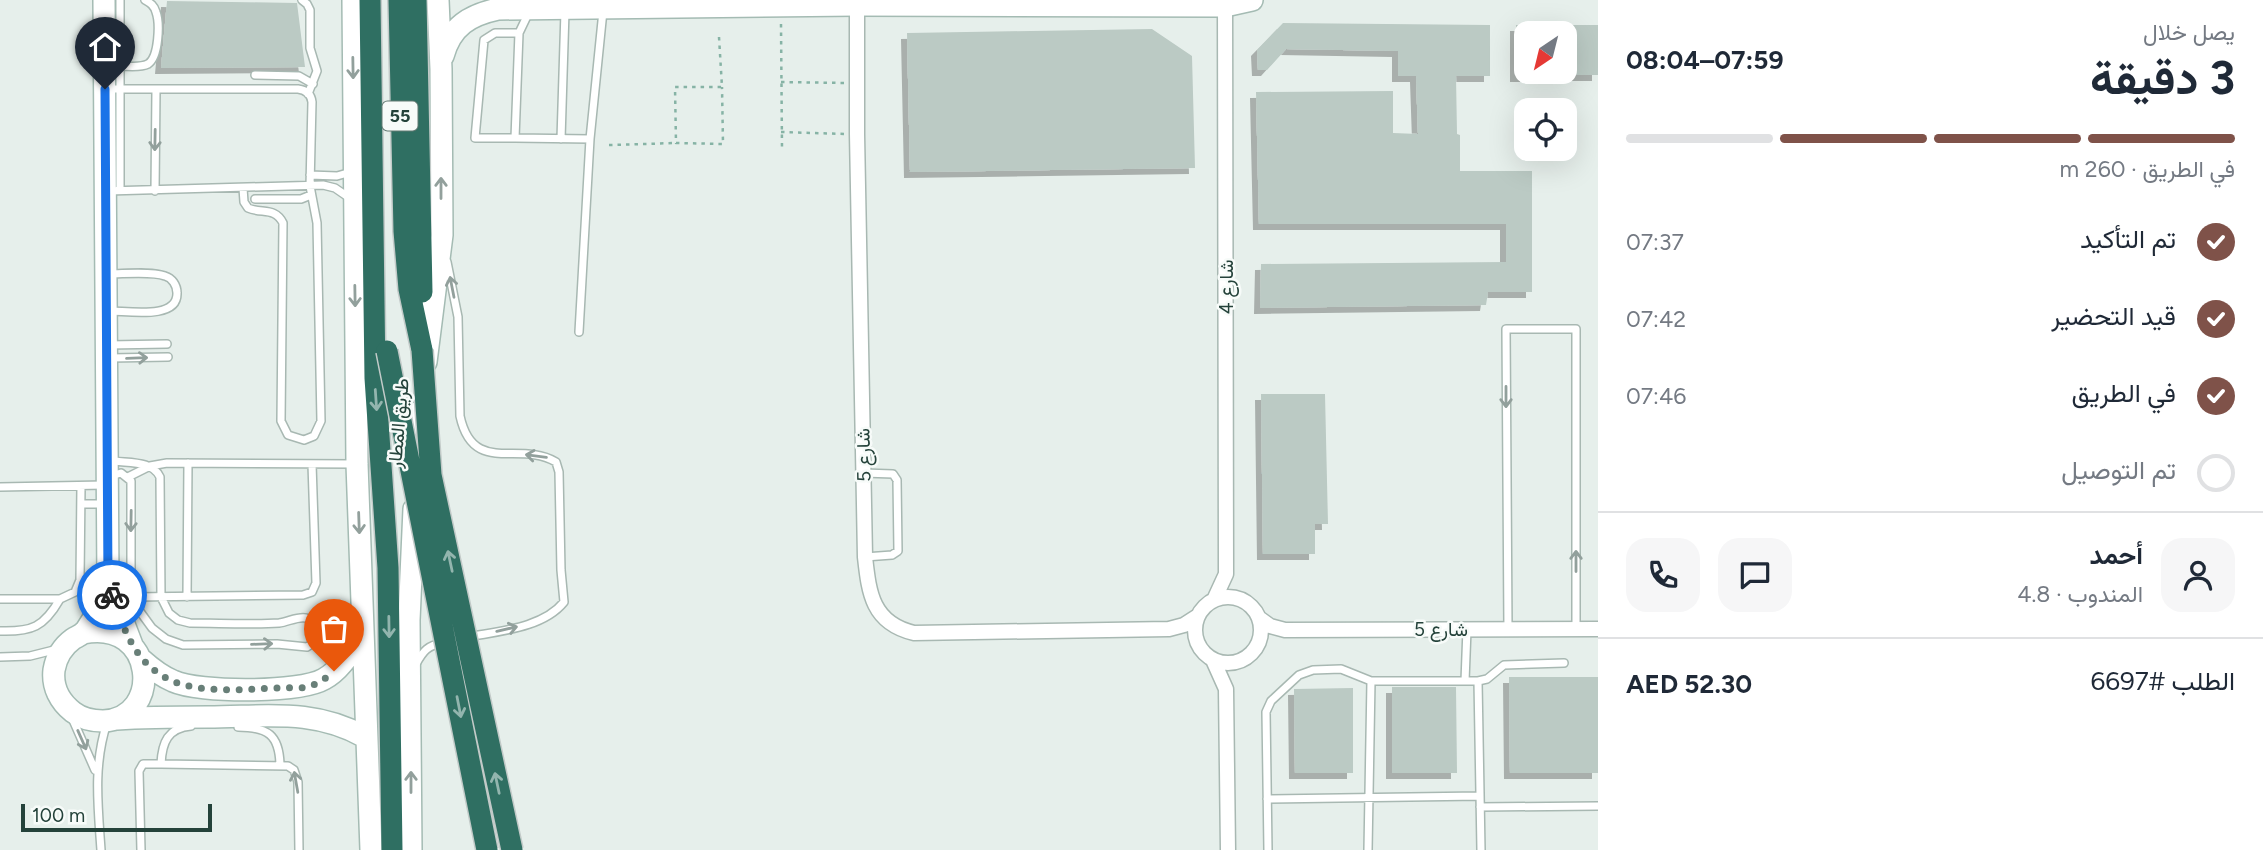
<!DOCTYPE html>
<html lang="ar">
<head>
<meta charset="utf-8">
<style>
	body { margin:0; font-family:Figtree,Vazirmatn,sans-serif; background:#f6f6f7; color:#1f2937; direction:rtl; height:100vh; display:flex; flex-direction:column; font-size:26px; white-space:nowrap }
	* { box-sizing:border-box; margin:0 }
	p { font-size:23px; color:#747a83 }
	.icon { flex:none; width:38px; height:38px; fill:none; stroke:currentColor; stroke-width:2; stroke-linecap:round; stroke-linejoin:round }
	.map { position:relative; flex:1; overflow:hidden; direction:ltr }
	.side { display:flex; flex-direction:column; background:#fff; width:665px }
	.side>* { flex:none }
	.needle { width:46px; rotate:215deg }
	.fabs { position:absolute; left:1514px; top:21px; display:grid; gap:14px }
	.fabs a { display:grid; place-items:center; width:63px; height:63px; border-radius:14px; background:#fff; box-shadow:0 7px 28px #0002; font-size:35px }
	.scale { position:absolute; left:21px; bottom:18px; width:191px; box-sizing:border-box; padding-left:7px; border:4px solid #24423a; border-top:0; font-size:19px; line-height:24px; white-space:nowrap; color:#24423a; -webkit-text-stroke:5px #f7fbf9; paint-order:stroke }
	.pin { position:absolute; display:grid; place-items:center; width:60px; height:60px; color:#fff; margin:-72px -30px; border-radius:50% 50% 50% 0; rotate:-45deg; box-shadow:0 0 7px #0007 }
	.pin .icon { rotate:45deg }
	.courier { position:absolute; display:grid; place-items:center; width:70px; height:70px; margin:-35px; border:5px solid #1a73e8; border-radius:50%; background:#fff; color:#222; box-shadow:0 2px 9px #0007 }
	.overview em { font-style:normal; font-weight:700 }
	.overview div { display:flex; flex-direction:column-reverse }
	.overview { display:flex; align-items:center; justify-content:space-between; height:119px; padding:0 28px }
	h1 { font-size:46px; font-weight:700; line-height:52px }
	.bar { display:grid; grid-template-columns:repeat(4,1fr); gap:10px 7px; align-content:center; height:84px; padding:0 28px }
	.bar i { height:9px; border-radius:5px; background:#e0e1e3 }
	.bar .on { background:#7f5249 }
	.bar p { grid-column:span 4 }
	.line { display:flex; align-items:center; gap:18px; padding:0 28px; border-top:2px solid #e0e1e3 }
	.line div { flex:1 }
	.round { display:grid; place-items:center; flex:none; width:74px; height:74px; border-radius:21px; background:#f6f6f7 }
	ol { padding:0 28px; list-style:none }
	li { display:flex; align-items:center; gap:21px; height:77px }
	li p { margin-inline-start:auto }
	li .icon { padding:7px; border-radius:50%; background:#7f5249; color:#fff; stroke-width:4 }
	li:last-child { color:#747a83 }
	li i { width:38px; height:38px; border:4px solid #e0e1e3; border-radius:50% }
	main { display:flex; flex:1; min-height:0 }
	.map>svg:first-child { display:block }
	.building { fill:#bbcac4; filter:url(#shadow) }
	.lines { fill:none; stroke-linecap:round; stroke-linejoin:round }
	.lane-casing { stroke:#a8b8b2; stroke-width:10 }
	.street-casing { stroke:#a8b8b2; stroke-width:17 }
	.secondary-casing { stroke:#a4bbb3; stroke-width:24 }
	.highway-casing { stroke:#c2cac8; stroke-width:24 }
	.path { stroke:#86b3a5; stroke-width:2.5; stroke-dasharray:3.5 5; stroke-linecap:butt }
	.lane { stroke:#fff; stroke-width:7 }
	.street { stroke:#fff; stroke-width:14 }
	.secondary { stroke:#fff; stroke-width:21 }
	.highway { stroke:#2f6f62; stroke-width:21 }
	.highway-bridge-casing { stroke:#c2cac8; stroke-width:24; stroke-linecap:butt }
	.highway-bridge { stroke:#2f6f62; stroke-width:21 }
	.oneway { stroke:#92a09c }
	.oneway2 { stroke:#93b5ae }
	.done { stroke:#687f78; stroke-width:7; stroke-dasharray:0 12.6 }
	.route { stroke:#1a73e8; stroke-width:9 }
	.labels { text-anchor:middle; stroke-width:5; stroke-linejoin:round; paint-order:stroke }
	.shield { fill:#f7fbf9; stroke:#637a73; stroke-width:2 }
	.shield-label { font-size:18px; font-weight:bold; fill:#24423a }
	.street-label { font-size:19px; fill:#24423a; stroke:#f7fbf9 }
</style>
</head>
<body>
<main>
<section class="side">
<div class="overview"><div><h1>3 دقيقة</h1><p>يصل خلال</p></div><em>07:59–08:04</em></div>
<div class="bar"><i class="on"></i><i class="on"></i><i class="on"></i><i></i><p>في الطريق · 260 m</p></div>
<ol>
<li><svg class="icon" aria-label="check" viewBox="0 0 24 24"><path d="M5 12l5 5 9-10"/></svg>تم التأكيد<p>07:37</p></li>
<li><svg class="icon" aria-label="check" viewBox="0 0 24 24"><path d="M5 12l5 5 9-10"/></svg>قيد التحضير<p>07:42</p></li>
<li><svg class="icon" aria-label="check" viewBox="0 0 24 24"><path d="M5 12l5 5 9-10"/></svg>في الطريق<p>07:46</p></li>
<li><i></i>تم التوصيل</li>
</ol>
<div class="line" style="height:126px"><a class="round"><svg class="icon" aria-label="person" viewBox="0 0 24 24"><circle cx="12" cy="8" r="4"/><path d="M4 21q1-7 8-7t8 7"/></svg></a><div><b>أحمد</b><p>المندوب · 4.8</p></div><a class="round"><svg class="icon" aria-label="chat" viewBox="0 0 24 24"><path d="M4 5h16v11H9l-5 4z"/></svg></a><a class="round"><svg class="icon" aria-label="phone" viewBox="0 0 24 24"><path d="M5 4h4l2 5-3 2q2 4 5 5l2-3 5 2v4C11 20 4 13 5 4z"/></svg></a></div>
<div class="line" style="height:91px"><div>الطلب #6697</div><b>AED 52.30</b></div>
</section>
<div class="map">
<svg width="1598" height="850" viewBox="0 0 1598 850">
	<defs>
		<filter id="shadow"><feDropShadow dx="-6" dy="6" stdDeviation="0" flood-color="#0004"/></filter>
	</defs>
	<rect width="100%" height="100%" fill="#e6efeb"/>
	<path class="building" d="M167,1L297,3L305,67L161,68Z
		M1283,23L1490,25V76H1456L1457,134L1460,135V171H1532V292H1488L1486,305L1260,308L1261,264L1506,262V224H1259L1256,92L1393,91V133L1418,134L1416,76H1398V51L1286,49L1267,70H1258L1257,50Z
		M1516,25H1526V76H1516Z
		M1564,25H1598V75H1564Z
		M1152,29L1192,56L1195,168L910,172L907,33Z
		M1261,394H1325L1328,524H1315V554H1263Z
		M1509,677H1598V773H1510Z
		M1392,687H1456L1457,773H1392Z
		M1353,688V773H1295L1294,689Z"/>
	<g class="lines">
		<g class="lane-casing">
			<path id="lane" d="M120,0V190
				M302,0L307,4L310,10V48L317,71L308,94
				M529,12L519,33L515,138L590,139
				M120,66C129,66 140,68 148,64C159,57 160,23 156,12C154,5 150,3 145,0
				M255,75L299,76L313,84
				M106,89H298C306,90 311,94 312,102L310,186L317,223L321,421L314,436L304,440L288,435L281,421L283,223C275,207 262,214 248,208L244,202L243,188
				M515,138H475L484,40L495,33H519
				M561,139L565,11
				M310,175L337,176L351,172
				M108,191L323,185L335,188L351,199
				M155,191L156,90
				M255,199H301L311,195
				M447,262L458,317L460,416C473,476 519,440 556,462L559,472L561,570L564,602C543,628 499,631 468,637
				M109,274C124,274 152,271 165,276C172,278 177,285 177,293C178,320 128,311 110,311
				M579,332L590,139L603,11
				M108,345L167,344
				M110,358L168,357
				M108,460C125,464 152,459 160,477L161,597L169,613L178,620L190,623C219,623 250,625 279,623C288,622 298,616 306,618C322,623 319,641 307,647L277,644L183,645L166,639L152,628L136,606L131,588V481L121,473L111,476
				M864,473L893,474L897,480L898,551L892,555L865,557
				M128,477L150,466L167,463L356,464
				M0,487L104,485
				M81,504H105
				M133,597L303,595L312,592L316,583L312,464
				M187,597L188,463
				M0,599H60L75,592L80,580L81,486
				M1508,629L1506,329H1576V629
				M0,631C32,632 44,627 60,599
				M0,657L30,656L58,649
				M416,664C423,651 428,645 443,643
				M1465,681L1467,629
				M1478,681L1481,850
				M73,720L95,770
				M238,727C268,727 279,735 280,764
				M161,764C162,742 168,728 191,726
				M1267,799L1480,796
				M1480,807L1598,806
				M101,850C98,806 93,765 107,723
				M141,850L139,771L143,764H161L288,766L294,770L298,782L299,850
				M1268,850L1266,712L1271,701L1299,675L1313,670L1341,669L1371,681H1478L1487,679L1504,665L1564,663
				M1368,850L1371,681"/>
		</g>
		<g class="street-casing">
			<path id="street" d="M857,0V134L865,557C869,593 872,623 914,633L1169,629L1184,625L1198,616
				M1195 630a33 33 0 1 1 66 0a33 33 0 1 1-66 0Z
				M1214,600L1226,574L1225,0
				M1259,618L1270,626L1285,630L1598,629
				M1213,660L1226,689L1228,850"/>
		</g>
		<g class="secondary-casing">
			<path id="secondary" d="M104,0L108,582L132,645
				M353,0L357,464L371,850
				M443,56C451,26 470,15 498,9L857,5L1225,6L1252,0
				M426,362L442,235L441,69L438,0
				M416,477L420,411
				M83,633C156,618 164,719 103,721C92,721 82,719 73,712C60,702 52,687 54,670C56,658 62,647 73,639C78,636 82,635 86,630C96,616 103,599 108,582
				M142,660C151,668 161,676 173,681C199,693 300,693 324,679C341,670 352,650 363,634
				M117,719C148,717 178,717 208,717C266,717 313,708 365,737
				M411,850L409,620L414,509"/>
		</g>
		<g class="highway-casing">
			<path id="highway" d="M370,0L375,378L388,568L392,850
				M399,0L404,231L409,289L422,350
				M416,0L422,292"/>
		</g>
		<path class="path" d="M781,24L782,148
			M719,37L722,87H675L676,143L723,144L722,87
			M781,82L844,83
			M781,132L845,134
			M609,145L676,143"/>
		<use href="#lane" class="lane"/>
		<use href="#street" class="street"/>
		<use href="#secondary" class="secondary"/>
		<use href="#highway" class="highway"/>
		<g class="highway-bridge-casing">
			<path id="highway-bridge" d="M422,350L431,475L512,850
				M387,351L487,850"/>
		</g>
		<use href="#highway-bridge" class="highway-bridge"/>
	</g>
	<defs><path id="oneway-shaft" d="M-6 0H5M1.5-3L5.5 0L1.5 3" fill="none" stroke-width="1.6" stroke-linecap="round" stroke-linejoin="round" transform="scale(1.75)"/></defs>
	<g class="oneway">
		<use href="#oneway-shaft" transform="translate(353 68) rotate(89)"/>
		<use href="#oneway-shaft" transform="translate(155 140) rotate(91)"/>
		<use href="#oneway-shaft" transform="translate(441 188) rotate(-90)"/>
		<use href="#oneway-shaft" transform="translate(452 287) rotate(-101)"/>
		<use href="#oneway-shaft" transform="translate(355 296) rotate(89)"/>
		<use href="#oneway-shaft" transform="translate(137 358) rotate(-2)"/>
		<use href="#oneway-shaft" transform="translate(1506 397) rotate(90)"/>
		<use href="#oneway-shaft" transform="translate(536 456) rotate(-173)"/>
		<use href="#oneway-shaft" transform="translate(131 521) rotate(91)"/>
		<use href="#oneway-shaft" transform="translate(359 523) rotate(88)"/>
		<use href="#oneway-shaft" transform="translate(1576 561) rotate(-90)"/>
		<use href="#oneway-shaft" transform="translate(507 629) rotate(-13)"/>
		<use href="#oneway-shaft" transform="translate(262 644) rotate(-2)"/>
		<use href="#oneway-shaft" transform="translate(82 740) rotate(66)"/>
		<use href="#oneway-shaft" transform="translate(296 782) rotate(-100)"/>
		<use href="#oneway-shaft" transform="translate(411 782) rotate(-90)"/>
	</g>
	<g class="oneway2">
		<use href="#oneway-shaft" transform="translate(376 400) rotate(86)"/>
		<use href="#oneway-shaft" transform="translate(450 561) rotate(-102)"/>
		<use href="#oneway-shaft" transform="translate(389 627) rotate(89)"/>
		<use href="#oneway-shaft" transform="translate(459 707) rotate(79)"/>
		<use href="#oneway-shaft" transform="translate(497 783) rotate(-102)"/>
	</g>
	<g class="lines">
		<path class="done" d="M112,595C122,624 132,655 158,673C190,696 242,689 279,688C288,687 298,689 306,687C317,685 327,678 334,671"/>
		<path class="route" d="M105,89L108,582L112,595"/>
	</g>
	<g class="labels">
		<rect class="shield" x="382.5" y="101.5" width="35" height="29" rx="5"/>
		<g class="shield-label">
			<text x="400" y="122">55</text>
		</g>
		<g class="street-label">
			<text transform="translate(1226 287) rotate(-90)" y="7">شارع 4</text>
			<text transform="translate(398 423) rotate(-85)" y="7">طريق المطار</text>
			<text transform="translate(863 455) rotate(-91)" y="7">شارع 5</text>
			<text x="1441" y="636">شارع 5</text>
		</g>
	</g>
</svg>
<div class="fabs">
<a><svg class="needle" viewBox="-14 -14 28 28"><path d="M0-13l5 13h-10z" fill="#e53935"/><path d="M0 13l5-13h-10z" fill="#747a83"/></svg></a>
<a><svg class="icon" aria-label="locate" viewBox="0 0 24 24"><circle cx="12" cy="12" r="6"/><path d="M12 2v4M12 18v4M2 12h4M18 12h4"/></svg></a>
</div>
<div class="scale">100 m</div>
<div class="pin" style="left:334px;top:671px;background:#ea580c"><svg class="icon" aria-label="bag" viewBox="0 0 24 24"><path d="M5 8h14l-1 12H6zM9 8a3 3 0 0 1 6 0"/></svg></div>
<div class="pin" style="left:105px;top:89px;background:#1f2937"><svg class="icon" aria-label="home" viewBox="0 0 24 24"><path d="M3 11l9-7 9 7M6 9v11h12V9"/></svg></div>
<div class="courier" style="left:112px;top:595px"><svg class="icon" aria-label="bike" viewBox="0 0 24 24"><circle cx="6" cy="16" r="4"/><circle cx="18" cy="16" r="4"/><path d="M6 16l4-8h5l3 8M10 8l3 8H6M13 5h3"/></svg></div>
</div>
</main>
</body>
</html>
